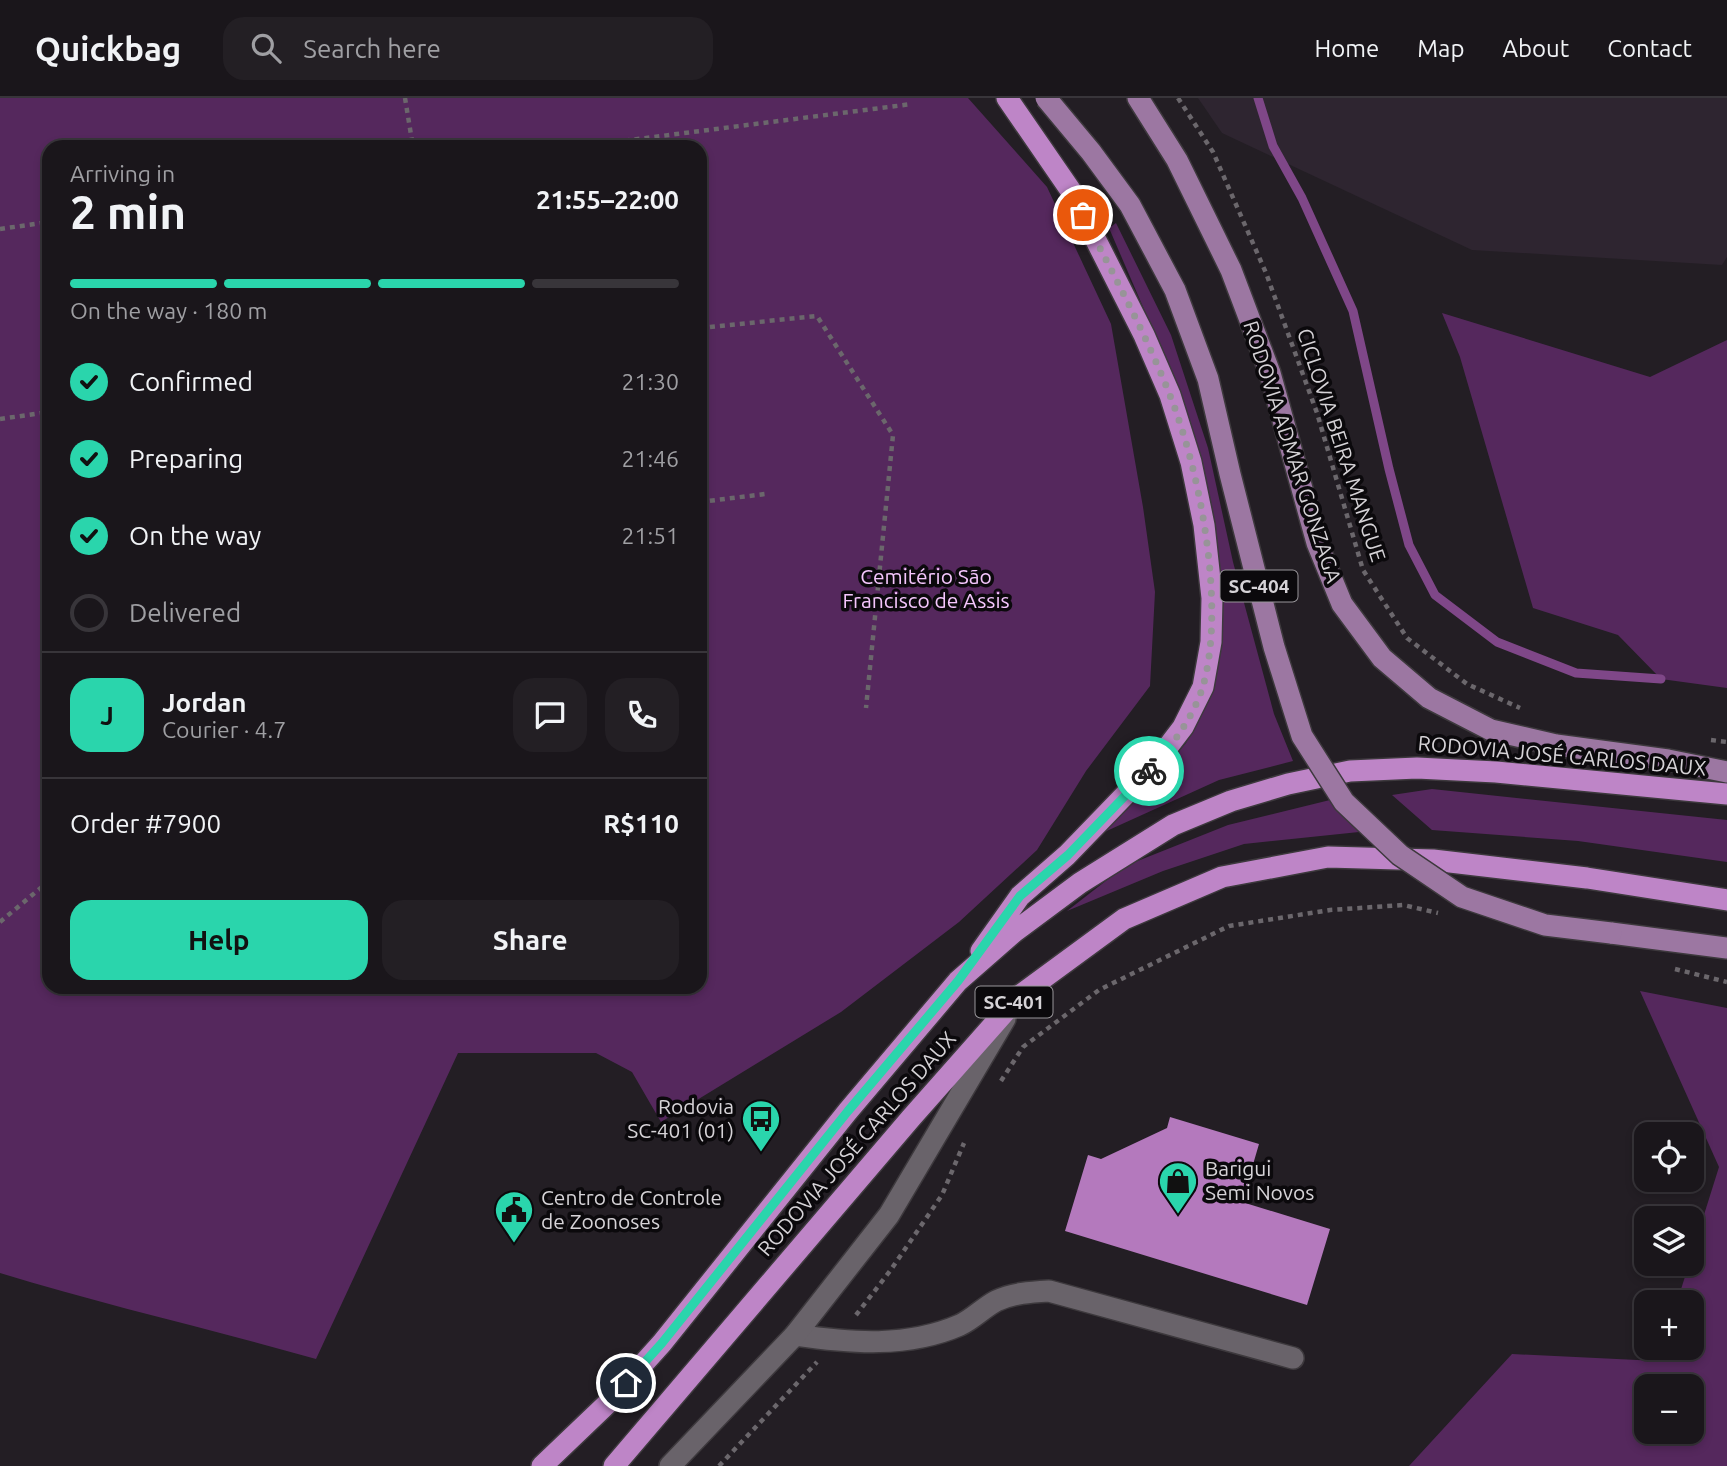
<!DOCTYPE html>
<html lang="en">
<head>
<meta charset="utf-8">
<style>
	body { margin:0; font-family:Ubuntu,sans-serif; background:#231f24; color:#f1f3f6; height:100vh; display:flex; flex-direction:column; font-size:26px; white-space:nowrap }
	* { box-sizing:border-box; margin:0 }
	p { font-size:23px; color:#9f9fa3 }
	.icon { flex:none; width:38px; height:38px; fill:none; stroke:currentColor; stroke-width:2; stroke-linecap:round; stroke-linejoin:round }
	.map { position:relative; flex:1; overflow:hidden }
	.sheet { position:absolute; left:42px; top:42px; width:665px; height:854px; display:flex; flex-direction:column; background:#1a161b; border-radius:21px; box-shadow:0 4px 10px #0003,0 0 0 2px #38353a }
	.sheet>* { flex:none }
	.fabs { position:absolute; left:1634px; top:1024px; display:grid; gap:14px }
	.fabs a { display:grid; place-items:center; width:70px; height:70px; border-radius:14px; background:#1a161b; box-shadow:0 4px 10px #0003,0 0 0 2px #38353a; font-size:35px }
	.pin { position:absolute; display:grid; place-items:center; width:60px; height:60px; color:#fff; margin:-30px; border:4px solid #fff; border-radius:50%; box-shadow:0 2px 7px #0007 }
	.courier { position:absolute; display:grid; place-items:center; width:70px; height:70px; margin:-35px; border:5px solid #2ad5ac; border-radius:50%; background:#fff; color:#222; box-shadow:0 2px 9px #0007 }
	.summary em { font-style:normal; font-weight:700 }
	.summary div { display:flex; flex-direction:column-reverse }
	.summary { display:flex; align-items:center; justify-content:space-between; height:119px; padding:0 28px }
	h1 { font-size:46px; font-weight:700; line-height:52px }
	.bar { display:grid; grid-template-columns:repeat(4,1fr); gap:10px 7px; align-content:center; height:84px; padding:0 28px }
	.bar i { height:9px; border-radius:5px; background:#38353a }
	.bar .current { background:#2ad5ac }
	.bar p { grid-column:span 4 }
	.line { display:flex; align-items:center; gap:18px; padding:0 28px; border-top:2px solid #38353a }
	.line div { flex:1 }
	.round { display:grid; place-items:center; flex:none; width:74px; height:74px; border-radius:21px; background:#231f24 }
	ol { padding:0 28px; list-style:none }
	li { display:flex; align-items:center; gap:21px; height:77px }
	li p { margin-inline-start:auto }
	li .icon { padding:7px; border-radius:50%; background:#2ad5ac; color:#111; stroke-width:4 }
	li:last-child { color:#9f9fa3 }
	li i { width:38px; height:38px; border:4px solid #38353a; border-radius:50% }
	.action { display:flex; gap:14px; margin-top:auto; padding:14px 28px }
	.action a { flex:1; height:80px; border-radius:21px; background:#2ad5ac; color:#111; font-size:28px; font-weight:700; line-height:80px; text-align:center }
	.action a+a { background:#231f24; color:#f1f3f6 }
	header { display:flex; align-items:center; gap:42px; box-sizing:border-box; height:98px; padding:0 35px; background:#1a161b; border-bottom:2px solid #38353a }
	header strong { font-size:33px }
	nav { display:flex; gap:38px; margin-inline-start:auto; font-size:24px }
	.search { width:490px; height:63px; background:#231f24; display:flex; align-items:center; gap:18px; box-sizing:border-box; padding:0 24px; border-radius:21px; color:#9f9fa3; font-size:26px }
	.map>svg:first-child { display:block }
	.built { fill:#2e2530 }
	.green { fill:#55285d; fill-rule:evenodd }
	.lines { fill:none; stroke-linecap:round; stroke-linejoin:round }
	.stream { stroke:#7f4788; stroke-width:9 }
	.building { fill:#b479bd }
	.street-casing { stroke:#3d393d; stroke-width:24 }
	.secondary-casing { stroke:#3d393d; stroke-width:24 }
	.primary-casing { stroke:#3d393d; stroke-width:24 }
	.highway-casing { stroke:#3d393d; stroke-width:24 }
	.path { stroke:#6b676c; stroke-width:4.5; stroke-dasharray:5 5; stroke-linecap:butt }
	.street { stroke:#69636a; stroke-width:21 }
	.secondary { stroke:#69636a; stroke-width:21 }
	.primary { stroke:#9c77a2; stroke-width:21 }
	.highway { stroke:#be85c7; stroke-width:21 }
	.primary-bridge-casing { stroke:#3d393d; stroke-width:24; stroke-linecap:butt }
	.primary-bridge { stroke:#9c77a2; stroke-width:21 }
	.done { stroke:#979498; stroke-width:7; stroke-dasharray:0 12.6 }
	.route { stroke:#2ad5ac; stroke-width:9 }
	.labels { text-anchor:middle; stroke-width:7; stroke-linejoin:round; paint-order:stroke }
	.shield { fill:#0b090c; stroke:#99969a; stroke-width:2 }
	.shield-label { font-size:19px; font-weight:bold; fill:#d6d3d7 }
	.street-label { font-size:21px; fill:#d6d3d7; stroke:#0b090c }
	.park-label { font-size:21px; fill:#f5c6fd; stroke:#0b090c }
	.poi-label { font-size:21px; fill:#d6d3d7; stroke:#0b090c; text-anchor:start }
</style>
</head>
<body>
<header>
<strong>Quickbag</strong>
<div class="search"><svg class="icon" aria-label="search" viewBox="0 0 24 24"><circle cx="10" cy="10" r="6"/><path d="M15 15l6 6"/></svg>Search here</div>
<nav><a>Home</a><a>Map</a><a>About</a><a>Contact</a></nav>
</header>
<div class="map">
<svg width="1727" height="1368" viewBox="0 0 1727 1368">
	<rect width="100%" height="100%" fill="#231e24"/>
	<path class="built" d="M1198,0H1727V159L1722,167L1472,152L1222,35Z"/>
	<path class="green" d="M0,0H968L1047,89L1111,226L1143,409L1155,494L1150,588L1086,673L1037,752L959,824L841,914L661,1024L632,974L596,955H458L316,1261C211,1231 104,1207 0,1175ZM700,49V889H49V49Z
		M1116,125L1171,237L1208,350L1233,464L1274,616L1293,663L1219,682L1089,741L1160,675L1186,645L1202,611L1220,536L1159,246L1109,130Z
		M1442,215L1650,279L1727,242V590L1661,581L1618,537L1533,510L1460,259Z
		M1432,691L1727,722V764L1578,743L1432,732L1392,697Z
		M1330,702L1359,734L1244,746L1163,773L1067,813L1125,768L1228,727Z
		M1640,893L1727,910V1368H1409L1512,1256L1658,1263L1663,1250H1692V1204H1677L1689,1166H1692V1155L1719,1069ZM1692,1288V1334H1647V1288Z"/>
	<g class="lines">
		<path class="stream" d="M1258,0L1273,48L1302,100L1353,213L1389,371L1409,447L1435,497L1497,544L1576,575L1661,581"/>
	</g>
	<path class="building" d="M1170,1019L1259,1046L1242,1104L1330,1131L1307,1207L1065,1133L1088,1057L1101,1061L1167,1030Z"/>
	<g class="lines">
		<g class="street-casing">
			<path id="street" d="M795,1237C851,1245 907,1250 960,1227C973,1221 983,1210 996,1203C1013,1195 1031,1194 1049,1193L1293,1260"/>
		</g>
		<g class="secondary-casing">
			<path id="secondary" d="M670,1368L795,1237L889,1117L1005,921"/>
		</g>
		<g class="primary-casing">
			<path id="primary" d="M1138,0L1177,62L1231,172L1270,275L1317,445L1342,506L1382,560L1429,600L1491,632L1556,647L1668,662L1727,674
				M1611,835L1727,850"/>
		</g>
		<g class="highway-casing">
			<path id="highway" d="M981,853L1020,798L1067,757L1154,667L1183,629L1203,589L1211,544L1212,500L1204,427L1191,364L1170,297L1144,237L1071,93L1007,0
				M542,1368L608,1305L662,1245L848,1013L958,883L1014,834L1080,785L1173,727L1231,703L1288,686L1350,673L1417,670L1496,674L1727,696
				M614,1368L911,1020L1019,898L1124,821L1222,779L1328,759L1433,762L1587,780L1727,802"/>
		</g>
		<path class="path" d="M405,0L413,49
			M1178,0L1213,54L1266,175L1317,315L1363,472L1407,540L1467,586L1520,610
			M575,49L912,6
			M0,131L49,124
			M700,230L817,218L893,337L866,610
			M0,321L49,314
			M700,404L765,396
			M1711,642L1727,644
			M0,824L49,783
			M1675,871L1727,884
			M1001,983L1023,949L1099,892L1229,828L1330,812L1403,807L1438,815
			M856,1217L890,1173L942,1097L964,1045
			M719,1368L817,1264"/>
		<use href="#street" class="street"/>
		<use href="#secondary" class="secondary"/>
		<use href="#primary" class="primary"/>
		<use href="#highway" class="highway"/>
		<g class="primary-bridge-casing">
			<path id="primary-bridge" d="M1046,0L1091,54L1130,107L1175,192L1208,281L1230,376L1274,549L1302,638L1344,704L1400,757L1462,799L1545,827L1611,835"/>
		</g>
		<use href="#primary-bridge" class="primary-bridge"/>
	</g>
	<g class="lines">
		<path class="done" d="M1083,117C1113,176 1145,234 1169,295C1200,371 1226,508 1203,588C1194,618 1171,650 1149,673"/>
		<path class="route" d="M626,1285L662,1245L848,1013L958,883L1020,798L1068,757L1149,673"/>
	</g>
	<defs>
		<g id="bus-pin" transform="scale(2.0125)"><path d="M0 17L-7.5 6A9.5 9.5 0 1 1 7.5 6Z" fill="#2ad5ac" stroke="#0b090c"/><path d="M-5-6H5V4H4V6H2V4H-2V6H-4V4H-5ZM-3.5-4V0h7V-4ZM-3.5 1.2v1.5H-2V1.2ZM2 1.2v1.5H3.5V1.2Z" fill="#111"/></g>
		<g id="shop-pin" transform="scale(2.0125)"><path d="M0 17L-7.5 6A9.5 9.5 0 1 1 7.5 6Z" fill="#2ad5ac" stroke="#0b090c"/><path d="M-5-2.5h2.3a2.7 3.5 0 0 1 5.4 0H5L5.5 6h-11ZM-1.5-2.5h3a1.5 2.3 0 0 0-3 0Z" fill="#111"/></g>
		<g id="civic-pin" transform="scale(2.0125)"><path d="M0 17L-7.5 6A9.5 9.5 0 1 1 7.5 6Z" fill="#2ad5ac" stroke="#0b090c"/><path d="M-.6-6.5H3V-4.5H.6V-3L4-1V1h2V6H-6V1h2V-1L-.6-3ZM-1.2 2.5V6h2.4V2.5Z" fill="#111"/></g>
	</defs>
	<g fill-rule="evenodd">
		<use href="#bus-pin" x="761" y="1021"/>
		<use href="#shop-pin" x="1178" y="1083"/>
		<use href="#civic-pin" x="514" y="1112"/>
	</g>
	<g class="labels">
		<g class="shield">
			<rect x="1220.5" y="472.5" width="77" height="31" rx="5"/>
			<rect x="975.5" y="888.5" width="77" height="31" rx="5"/>
		</g>
		<g class="shield-label">
			<text x="1259" y="495">SC-404</text>
			<text x="1014" y="911">SC-401</text>
		</g>
		<g class="street-label">
			<text transform="translate(1341 347) rotate(72)" y="7">CICLOVIA BEIRA MANGUE</text>
			<text transform="translate(1292 354) rotate(72)" y="7">RODOVIA ADMAR GONZAGA</text>
			<text transform="translate(1562 658) rotate(5)" y="7">RODOVIA JOSÉ CARLOS DAUX</text>
			<text transform="translate(857 1046) rotate(-49)" y="7">RODOVIA JOSÉ CARLOS DAUX</text>
		</g>
		<g class="park-label">
			<text x="926" y="486">Cemitério São<tspan x="926" dy="24">Francisco de Assis</tspan></text>
		</g>
		<g class="poi-label">
			<text x="734" y="1016" text-anchor="end">Rodovia<tspan x="734" dy="24">SC-401 (01)</tspan></text>
			<text x="1205" y="1078">Barigui<tspan x="1205" dy="24">Semi Novos</tspan></text>
			<text x="541" y="1107">Centro de Controle<tspan x="541" dy="24">de Zoonoses</tspan></text>
		</g>
	</g>
</svg>
<div class="fabs">
<a><svg class="icon" aria-label="locate" viewBox="0 0 24 24"><circle cx="12" cy="12" r="6"/><path d="M12 2v4M12 18v4M2 12h4M18 12h4"/></svg></a>
<a><svg class="icon" aria-label="layers" viewBox="0 0 24 24"><path d="M12 4l9 5-9 5-9-5zM3 14l9 5 9-5"/></svg></a>
<a>+</a>
<a>−</a>
</div>
<div class="pin" style="left:1083px;top:117px;background:#ea580c"><svg class="icon" aria-label="bag" viewBox="0 0 24 24"><path d="M5 8h14l-1 12H6zM9 8a3 3 0 0 1 6 0"/></svg></div>
<div class="pin" style="left:626px;top:1285px;background:#1f2937"><svg class="icon" aria-label="home" viewBox="0 0 24 24"><path d="M3 11l9-7 9 7M6 9v11h12V9"/></svg></div>
<div class="courier" style="left:1149px;top:673px"><svg class="icon" aria-label="bike" viewBox="0 0 24 24"><circle cx="6" cy="16" r="4"/><circle cx="18" cy="16" r="4"/><path d="M6 16l4-8h5l3 8M10 8l3 8H6M13 5h3"/></svg></div>
<section class="sheet">
<div class="summary"><div><h1>2 min</h1><p>Arriving in</p></div><em>21:55–22:00</em></div>
<div class="bar"><i class="current"></i><i class="current"></i><i class="current"></i><i></i><p>On the way · 180 m</p></div>
<ol>
<li><svg class="icon" aria-label="check" viewBox="0 0 24 24"><path d="M5 12l5 5 9-10"/></svg>Confirmed<p>21:30</p></li>
<li><svg class="icon" aria-label="check" viewBox="0 0 24 24"><path d="M5 12l5 5 9-10"/></svg>Preparing<p>21:46</p></li>
<li><svg class="icon" aria-label="check" viewBox="0 0 24 24"><path d="M5 12l5 5 9-10"/></svg>On the way<p>21:51</p></li>
<li><i></i>Delivered</li>
</ol>
<div class="line" style="height:126px"><b class="round" style="background:#2ad5ac;color:#111">J</b><div><b>Jordan</b><p>Courier · 4.7</p></div><a class="round"><svg class="icon" aria-label="chat" viewBox="0 0 24 24"><path d="M4 5h16v11H9l-5 4z"/></svg></a><a class="round"><svg class="icon" aria-label="phone" viewBox="0 0 24 24"><path d="M5 4h4l2 5-3 2q2 4 5 5l2-3 5 2v4C11 20 4 13 5 4z"/></svg></a></div>
<div class="line" style="height:91px"><div>Order #7900</div><b>R$110</b></div>
<div class="action"><a>Help</a><a>Share</a></div>
</section>
</div>
</body>
</html>
